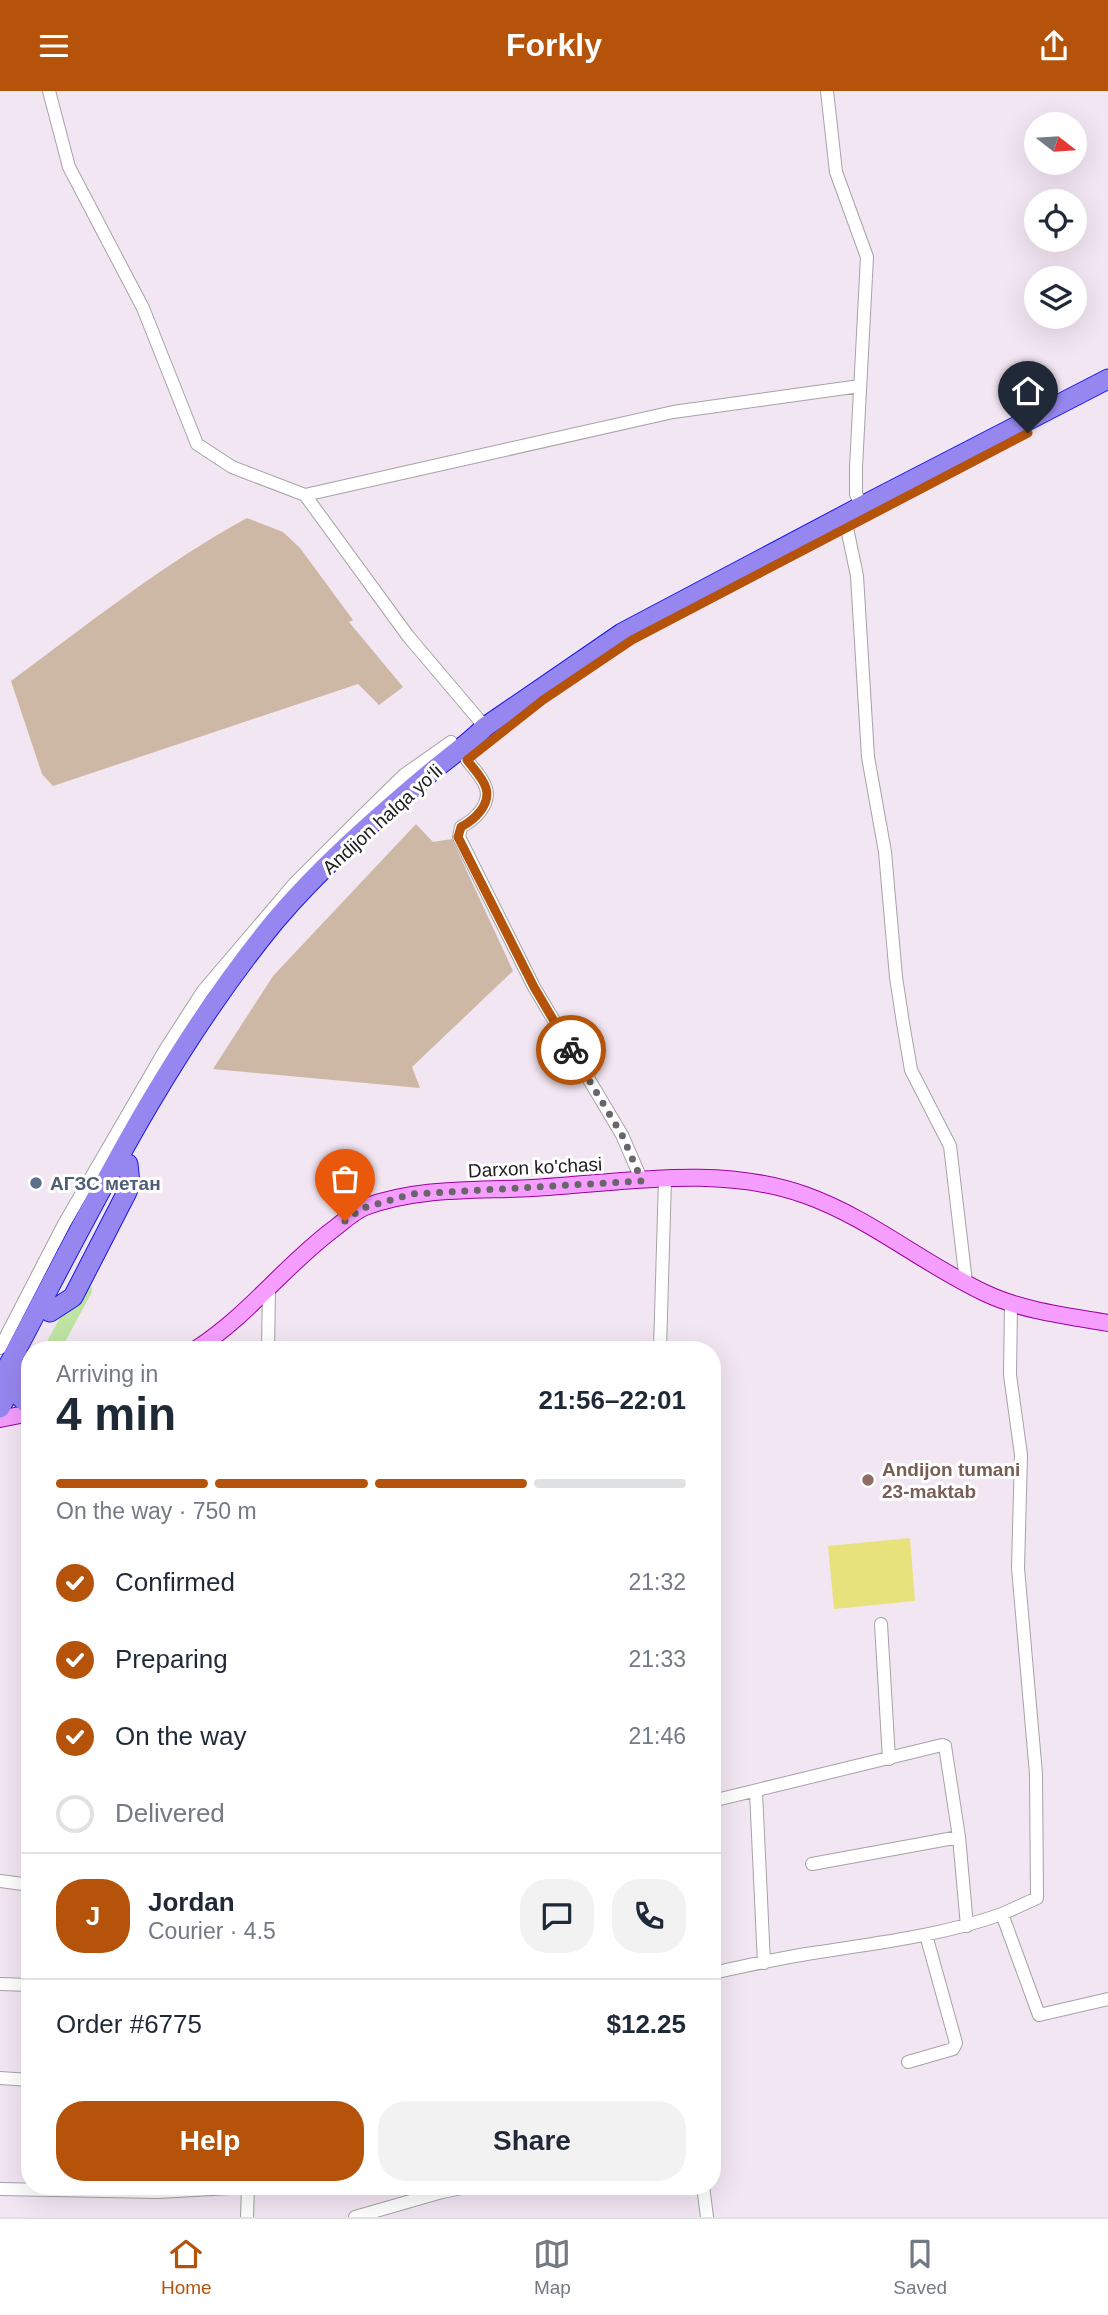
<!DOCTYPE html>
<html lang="en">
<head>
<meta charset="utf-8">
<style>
	body { margin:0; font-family:Helvetica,sans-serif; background:#f2f2f3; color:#1f2937; height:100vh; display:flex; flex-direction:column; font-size:26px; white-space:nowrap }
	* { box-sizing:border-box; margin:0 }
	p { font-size:23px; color:#747a83 }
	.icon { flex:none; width:38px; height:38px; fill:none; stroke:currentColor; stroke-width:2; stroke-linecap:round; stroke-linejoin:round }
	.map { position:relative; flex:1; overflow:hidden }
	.drawer { position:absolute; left:21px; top:1250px; width:700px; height:854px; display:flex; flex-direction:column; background:#fff; border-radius:28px; box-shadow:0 7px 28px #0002 }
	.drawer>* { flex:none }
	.needle { width:46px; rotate:107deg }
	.controls { position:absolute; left:1024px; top:21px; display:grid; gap:14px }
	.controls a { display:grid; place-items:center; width:63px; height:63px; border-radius:50%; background:#fff; box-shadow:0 7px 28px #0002; font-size:35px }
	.pin { position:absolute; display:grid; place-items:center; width:60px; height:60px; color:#fff; margin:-72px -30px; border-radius:50% 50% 50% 0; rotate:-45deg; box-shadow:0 0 7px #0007 }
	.pin .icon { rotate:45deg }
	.courier { position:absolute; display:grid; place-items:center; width:70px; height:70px; margin:-35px; border:5px solid #b45309; border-radius:50%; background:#fff; color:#222; box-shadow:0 2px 9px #0007 }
	.summary em { font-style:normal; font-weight:700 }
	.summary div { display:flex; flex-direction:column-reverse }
	.summary { display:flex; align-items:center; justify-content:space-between; height:119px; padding:0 35px }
	h1 { font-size:46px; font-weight:700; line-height:52px }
	.bar { display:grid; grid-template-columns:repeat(4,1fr); gap:10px 7px; align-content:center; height:84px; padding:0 35px }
	.bar i { height:9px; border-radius:5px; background:#e0e1e3 }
	.bar .on { background:#b45309 }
	.bar p { grid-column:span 4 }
	.line { display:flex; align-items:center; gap:18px; padding:0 35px; border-top:2px solid #e0e1e3 }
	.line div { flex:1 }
	.round { display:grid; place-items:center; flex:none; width:74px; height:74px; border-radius:28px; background:#f2f2f3 }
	ol { padding:0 35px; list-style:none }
	li { display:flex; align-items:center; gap:21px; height:77px }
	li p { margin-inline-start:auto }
	li .icon { padding:7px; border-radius:50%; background:#b45309; color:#fff; stroke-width:4 }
	li:last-child { color:#747a83 }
	li i { width:38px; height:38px; border:4px solid #e0e1e3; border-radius:50% }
	.action { display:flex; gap:14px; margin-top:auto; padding:14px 35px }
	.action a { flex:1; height:80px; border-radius:28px; background:#b45309; color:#fff; font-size:28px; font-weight:700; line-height:80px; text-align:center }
	.action a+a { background:#f2f2f3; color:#1f2937 }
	header { display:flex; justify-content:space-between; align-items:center; height:91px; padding:0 35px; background:#b45309; color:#fff; font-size:32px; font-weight:700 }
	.tab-bar { display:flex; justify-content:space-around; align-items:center; height:98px; border-top:2px solid #e0e1e3; background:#fff; font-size:19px; color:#747a83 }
	.tab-bar a { display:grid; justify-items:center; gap:4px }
	.tab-bar .on { color:#b45309 }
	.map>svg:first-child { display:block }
	.cemetery { fill:#cdb8a5 }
	.pitch { fill:#e8e27d }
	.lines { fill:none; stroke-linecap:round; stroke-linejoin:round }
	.river { stroke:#bfe4a2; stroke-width:16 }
	.minor-casing { stroke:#a4a4a4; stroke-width:14 }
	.major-casing { stroke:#9c009d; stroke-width:18 }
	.highway-casing { stroke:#1518ee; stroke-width:21 }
	.minor { stroke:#fff; stroke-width:12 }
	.major { stroke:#f59eff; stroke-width:16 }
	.highway { stroke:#9687f0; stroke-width:19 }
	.done { stroke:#6a656a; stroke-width:7; stroke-dasharray:0 12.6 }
	.route { stroke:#b45309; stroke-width:9 }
	.service-dot { fill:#5c6f8a; stroke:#fff; stroke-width:2.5 }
	.education-dot { fill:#8d6e63; stroke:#fff; stroke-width:2.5 }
	.labels { text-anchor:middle; stroke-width:6; stroke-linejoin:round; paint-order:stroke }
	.street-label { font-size:19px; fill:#202020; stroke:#fff }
	.service-label { font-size:19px; font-weight:bold; fill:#4e5e75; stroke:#fff; text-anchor:start }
	.education-label { font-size:19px; font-weight:bold; fill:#785e54; stroke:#fff; text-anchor:start }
</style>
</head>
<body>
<header><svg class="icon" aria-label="menu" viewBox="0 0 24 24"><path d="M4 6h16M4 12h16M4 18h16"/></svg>Forkly<svg class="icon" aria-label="share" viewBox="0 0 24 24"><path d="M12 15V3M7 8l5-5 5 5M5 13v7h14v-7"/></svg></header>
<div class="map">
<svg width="1108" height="2126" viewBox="0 0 1108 2126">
	<rect width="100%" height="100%" fill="#f2e6f2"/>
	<path class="cemetery" d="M247,427L283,441L300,457L353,529L349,531L403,596L379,614L358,593L53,695L42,683L11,590C88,533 163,473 247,427Z
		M416,733L433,751L452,748L513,880L412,976L420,997L213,978L273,885Z"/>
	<path class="pitch" d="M910,1447L915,1510L834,1518L828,1455Z"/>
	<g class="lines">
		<path class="river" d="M52,1258L84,1199"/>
		<g class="minor-casing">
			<path id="minor" d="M49,0L69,76L143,217L197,353L232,376L305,404L673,321L860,295
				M827,0L836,81L867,166L856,376V403L862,415
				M305,404L408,545L485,636
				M847,437L857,485L868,666L885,761L896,886L903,932L911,979L950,1055L966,1191
				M467,669C473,677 483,687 486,697C491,714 474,729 461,736L459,746L534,896L622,1044L642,1090
				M0,1257L64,1133L165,959L203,900L295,792L354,733L404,684L451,651
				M268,1258L269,1197
				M660,1258L665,1088
				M881,1533L889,1668
				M756,1701L764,1872
				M712,1710L942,1654L945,1655L959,1746L967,1835
				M812,1773L959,1746
				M0,1790L30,1794
				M1002,1823L1037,1807L1036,1683L1018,1477L1021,1364L1010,1284L1011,1212
				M712,1882C746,1875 779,1867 813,1862C877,1852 940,1845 1002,1823L1039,1924L1108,1908
				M0,1893L30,1894
				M908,1971L953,1958L956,1952L926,1844
				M0,1987L30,1989
				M703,2095L707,2126
				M0,2098L158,2101L248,2096
				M247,2126L248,2095
				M355,2126L442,2101L472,2095"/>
		</g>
		<g class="major-casing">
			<path id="major" d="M196,1258C248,1225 286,1173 335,1137C344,1130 355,1120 365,1116C418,1096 477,1100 532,1097C622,1092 718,1073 805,1104C870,1127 923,1173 985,1202C1023,1220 1067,1225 1108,1232
				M0,1328L30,1322"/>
		</g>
		<g class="highway-casing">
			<path id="highway" d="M50,1221L73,1206L127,1101L130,1092L128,1073
				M15,1289L18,1304L30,1315
				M0,1290C85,1131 160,970 275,830C319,778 372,731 424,687C445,669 466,655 485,636L622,542L862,415L1108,288
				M0,1317L21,1278"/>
		</g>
		<use href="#minor" class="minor"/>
		<use href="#major" class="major"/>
		<use href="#highway" class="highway"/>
	</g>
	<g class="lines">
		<path class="done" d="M345,1130L363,1117L412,1103L642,1090L622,1044L571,959"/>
		<path class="route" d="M571,959L534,896L458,746L461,736C474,729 491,714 486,697C483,687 473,677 467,669L543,609L632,549L1028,342"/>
	</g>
	<circle class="service-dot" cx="36" cy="1092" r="7"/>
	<circle class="education-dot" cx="868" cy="1389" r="7"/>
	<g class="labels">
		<g class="street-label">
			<text transform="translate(382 728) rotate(-42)" y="7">Andijon halqa yo‘li</text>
			<text transform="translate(535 1076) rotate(-3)" y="7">Darxon ko'chasi</text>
		</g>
		<g class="service-label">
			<text x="50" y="1099">АГЗС метан</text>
		</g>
		<g class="education-label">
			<text x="882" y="1385">Andijon tumani<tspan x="882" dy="22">23-maktab</tspan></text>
		</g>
	</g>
</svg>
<div class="controls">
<a><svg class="needle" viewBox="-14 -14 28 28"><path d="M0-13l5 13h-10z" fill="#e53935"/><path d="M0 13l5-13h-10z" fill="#747a83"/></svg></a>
<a><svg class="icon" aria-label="locate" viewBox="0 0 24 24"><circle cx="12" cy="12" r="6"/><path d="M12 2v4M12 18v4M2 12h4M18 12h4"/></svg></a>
<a><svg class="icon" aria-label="layers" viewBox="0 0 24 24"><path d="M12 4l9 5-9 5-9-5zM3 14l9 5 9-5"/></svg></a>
</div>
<div class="pin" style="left:345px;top:1130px;background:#ea580c"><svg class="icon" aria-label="bag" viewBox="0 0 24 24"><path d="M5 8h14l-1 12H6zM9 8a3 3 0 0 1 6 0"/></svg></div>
<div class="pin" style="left:1028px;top:342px;background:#1f2937"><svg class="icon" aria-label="home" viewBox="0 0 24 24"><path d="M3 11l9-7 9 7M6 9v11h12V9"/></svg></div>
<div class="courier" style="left:571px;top:959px"><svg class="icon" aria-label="bike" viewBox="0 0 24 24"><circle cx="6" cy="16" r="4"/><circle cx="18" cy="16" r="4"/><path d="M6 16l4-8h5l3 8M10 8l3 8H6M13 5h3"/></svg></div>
<section class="drawer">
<div class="summary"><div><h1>4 min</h1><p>Arriving in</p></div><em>21:56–22:01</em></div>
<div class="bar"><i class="on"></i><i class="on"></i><i class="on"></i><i></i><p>On the way · 750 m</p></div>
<ol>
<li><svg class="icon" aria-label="check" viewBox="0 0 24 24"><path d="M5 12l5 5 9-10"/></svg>Confirmed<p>21:32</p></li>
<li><svg class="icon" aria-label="check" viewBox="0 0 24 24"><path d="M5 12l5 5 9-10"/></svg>Preparing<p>21:33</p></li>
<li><svg class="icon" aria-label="check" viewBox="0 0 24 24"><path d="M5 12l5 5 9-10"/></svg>On the way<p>21:46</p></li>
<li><i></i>Delivered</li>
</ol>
<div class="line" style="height:126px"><b class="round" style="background:#b45309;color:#fff">J</b><div><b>Jordan</b><p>Courier · 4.5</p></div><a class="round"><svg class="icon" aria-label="chat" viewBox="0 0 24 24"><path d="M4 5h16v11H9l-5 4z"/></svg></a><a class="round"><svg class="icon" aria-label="phone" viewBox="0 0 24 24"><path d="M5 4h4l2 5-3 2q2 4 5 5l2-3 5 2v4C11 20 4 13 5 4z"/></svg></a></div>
<div class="line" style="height:91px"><div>Order #6775</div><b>$12.25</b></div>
<div class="action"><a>Help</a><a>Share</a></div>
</section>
</div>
<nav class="tab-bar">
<a class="on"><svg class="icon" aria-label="home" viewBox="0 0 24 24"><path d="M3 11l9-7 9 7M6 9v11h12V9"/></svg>Home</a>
<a><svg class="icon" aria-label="map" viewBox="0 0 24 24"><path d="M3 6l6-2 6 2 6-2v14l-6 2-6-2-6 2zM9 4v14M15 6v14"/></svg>Map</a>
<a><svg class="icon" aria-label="saved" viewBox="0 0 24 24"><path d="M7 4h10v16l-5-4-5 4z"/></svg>Saved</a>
</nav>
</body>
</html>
